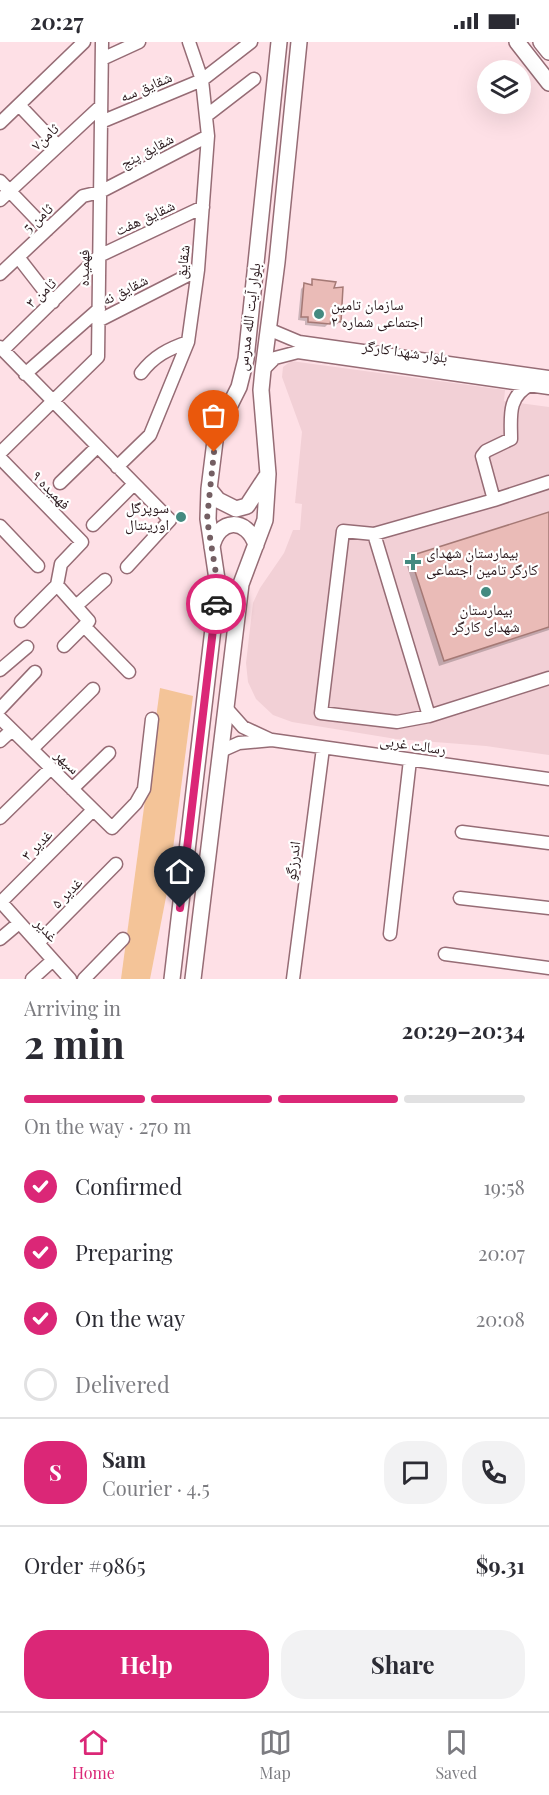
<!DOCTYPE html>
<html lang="en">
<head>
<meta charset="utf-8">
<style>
	body { margin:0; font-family:"Playfair Display","Noto Naskh Arabic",serif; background:#f2f2f3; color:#2b2b33; height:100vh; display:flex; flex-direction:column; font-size:22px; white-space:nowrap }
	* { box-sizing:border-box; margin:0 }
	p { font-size:20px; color:#7c7c81 }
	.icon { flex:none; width:33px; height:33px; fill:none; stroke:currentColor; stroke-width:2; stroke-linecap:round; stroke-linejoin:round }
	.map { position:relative; height:937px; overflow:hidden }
	.panel { display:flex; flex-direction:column; background:#fff; flex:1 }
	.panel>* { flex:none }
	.buttons { position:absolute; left:477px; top:18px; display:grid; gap:12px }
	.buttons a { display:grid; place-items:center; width:54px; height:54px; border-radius:50%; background:#fff; box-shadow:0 6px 24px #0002; font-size:30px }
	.pin { position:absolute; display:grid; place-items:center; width:51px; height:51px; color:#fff; margin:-62px -26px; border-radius:50% 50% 50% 0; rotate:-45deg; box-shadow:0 0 6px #0007 }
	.pin .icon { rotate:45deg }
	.courier { position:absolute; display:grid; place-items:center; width:60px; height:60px; margin:-30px; border:4px solid #db2777; border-radius:50%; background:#fff; color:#222; box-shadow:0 2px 8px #0007 }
	.overview em { font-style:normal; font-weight:700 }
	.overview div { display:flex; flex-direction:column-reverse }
	.overview { display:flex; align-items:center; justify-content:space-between; height:102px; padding:0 24px }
	h1 { font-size:39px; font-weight:700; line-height:45px }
	.bar { display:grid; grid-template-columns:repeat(4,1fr); gap:9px 6px; align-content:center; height:72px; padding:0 24px }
	.bar i { height:8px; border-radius:4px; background:#e1e1e2 }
	.bar .selected { background:#db2777 }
	.bar p { grid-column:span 4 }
	.line { display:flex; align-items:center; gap:15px; padding:0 24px; border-top:2px solid #e1e1e2 }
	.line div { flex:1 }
	.round { display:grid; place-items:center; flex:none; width:63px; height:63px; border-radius:24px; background:#f2f2f3 }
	ol { padding:0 24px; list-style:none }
	li { display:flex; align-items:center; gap:18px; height:66px }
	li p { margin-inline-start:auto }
	li .icon { padding:6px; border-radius:50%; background:#db2777; color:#fff; stroke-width:4 }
	li:last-child { color:#7c7c81 }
	li i { width:33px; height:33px; border:3px solid #e1e1e2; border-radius:50% }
	.button { display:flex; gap:12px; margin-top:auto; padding:12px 24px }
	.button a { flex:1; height:69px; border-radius:24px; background:#db2777; color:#fff; font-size:24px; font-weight:700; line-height:69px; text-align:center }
	.button a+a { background:#f2f2f3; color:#2b2b33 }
	.status { display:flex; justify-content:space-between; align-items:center; height:42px; padding:0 30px; background:#fff; direction:ltr }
	.status svg { height:16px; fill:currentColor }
	.menu { display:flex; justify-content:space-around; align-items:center; height:84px; border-top:2px solid #e1e1e2; background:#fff; font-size:16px; color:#7c7c81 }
	.menu a { display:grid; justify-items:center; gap:3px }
	.menu .selected { color:#db2777 }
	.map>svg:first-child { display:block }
	.built { fill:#f2d0d6 }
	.green { fill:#f4c498 }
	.shadow { fill:#0003 }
	.building { fill:#eabbb7; stroke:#a57975; stroke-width:1.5 }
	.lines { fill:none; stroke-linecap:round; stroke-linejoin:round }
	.minor-casing { stroke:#966c75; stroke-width:15 }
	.major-casing { stroke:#966c75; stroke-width:18 }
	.minor { stroke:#fff; stroke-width:12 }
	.major { stroke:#fff; stroke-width:15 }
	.done { stroke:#745f63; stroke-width:6; stroke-dasharray:0 10.8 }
	.route { stroke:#db2777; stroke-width:8 }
	.poi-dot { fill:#448a80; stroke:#fff; stroke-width:2 }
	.labels { text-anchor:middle; stroke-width:4.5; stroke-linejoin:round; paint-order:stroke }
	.street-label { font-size:15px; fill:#2a191d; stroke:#fff }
	.poi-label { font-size:15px; fill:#2a191d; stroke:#fff; text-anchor:start }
</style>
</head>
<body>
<div class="status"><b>20:27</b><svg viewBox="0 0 49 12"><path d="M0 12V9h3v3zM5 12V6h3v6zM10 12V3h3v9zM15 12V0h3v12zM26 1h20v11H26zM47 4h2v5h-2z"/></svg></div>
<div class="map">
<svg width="549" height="937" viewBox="0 0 549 937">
	<rect width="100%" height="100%" fill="#fee0e6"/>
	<path class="built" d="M291,319L505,348L504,359L549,365V713L486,704L396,697L292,680L273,673L256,657L248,640L246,621L253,561L260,546L284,511L293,488H300L302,462L295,461L302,390L282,335L283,325Z"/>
	<path class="green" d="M160,646L193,654L168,845L150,937H121Z"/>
	<path class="shadow" d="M313,239L332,248L340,280L336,283L329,281L325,285L305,283V279L298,278L301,247L305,243L309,244Z
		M549,471V588L439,624L406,521L411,515Z"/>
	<path class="building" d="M312,237L336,240L334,246L343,245L341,280L331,278L330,282L308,280V275H301L304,241L312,243Z
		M549,470V585L444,619L410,514Z"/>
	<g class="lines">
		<g class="minor-casing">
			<path id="minor" d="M102,17L139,0
				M19,63L58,104
				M206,74L254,37
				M101,80L202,38L251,0
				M0,81L84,0
				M0,139L47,188
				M0,158L101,64
				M18,215L53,260
				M0,232L83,154L100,150L208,94
				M98,279L198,228
				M268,287L299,300L549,335
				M0,305L170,478L127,525
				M3,308L99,214L203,165
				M263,328L275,316L298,310L549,346
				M141,331C154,314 168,307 188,300
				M25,332L99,267
				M530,343C507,355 511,375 511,397L486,409L482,414L494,458L549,440
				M0,411L98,315L102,0
				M0,416L82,500L61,522L57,543L21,579
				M117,425L150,393L188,300L198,228L208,94L202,38L189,0
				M60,441L97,405
				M494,458L374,492L343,489L321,671L397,680L429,674L549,636
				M93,483L134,442
				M0,484L38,524
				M374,492L429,674
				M57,543L89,579L64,604
				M76,564L105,538
				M84,584L129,630
				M0,628L27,605
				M0,667L35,630
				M227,667L243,685L271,698
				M0,676L112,786L136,761L144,747L152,677
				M0,699L12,688
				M32,707L93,647
				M221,709L239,701L272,698L549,737
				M72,747L109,711
				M0,776L51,726
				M462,790L549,801
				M460,856L549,866
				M0,859L70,937
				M1,860L93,768
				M390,892L410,718
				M0,897L19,881
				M38,901L116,822
				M445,912L549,926
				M32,937L53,918
				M84,937L123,897
				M293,937L323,706"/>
		</g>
		<g class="major-casing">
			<path id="major" d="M517,0L549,41
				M541,0L549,10
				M209,447L218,458L236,467L247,464L266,435
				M212,505C218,476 247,475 256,503
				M172,937L218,544L208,477L209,447L216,391L239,345L246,317L279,0
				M193,937L241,542L265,478L268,432L261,348L263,328L277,220L299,0"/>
		</g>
		<use href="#minor" class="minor"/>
		<use href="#major" class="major"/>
	</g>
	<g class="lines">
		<path class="done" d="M214,410L207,477L218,544L216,562"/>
		<path class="route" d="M180,866L216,562"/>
	</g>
	<g class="poi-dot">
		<circle cx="319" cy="272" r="6"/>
		<circle cx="181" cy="475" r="6"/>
		<path d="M410 511h6v6h6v6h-6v6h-6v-6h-6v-6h6z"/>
		<circle cx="486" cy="550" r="6"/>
	</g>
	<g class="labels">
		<g class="street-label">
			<text transform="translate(146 45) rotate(-23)" y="5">شقایق سه</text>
			<text transform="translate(45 95) rotate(-43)" y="5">ثامن۷</text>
			<text transform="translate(147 109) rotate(-28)" y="5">شقایق پنج</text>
			<text transform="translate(38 176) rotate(-43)" y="5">ثامن 5</text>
			<text transform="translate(145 176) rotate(-25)" y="5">شقایق هفت</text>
			<text transform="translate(183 220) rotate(-84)" y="5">شقایق</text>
			<text transform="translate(84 226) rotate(-89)" y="5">فهمیده</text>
			<text transform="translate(125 248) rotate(-27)" y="5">شقایق نه</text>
			<text transform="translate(41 251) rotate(-44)" y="5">ثامن ۳</text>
			<text transform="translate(249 275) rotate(-83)" y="5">بلوار آیت الله مدرس</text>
			<text transform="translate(405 310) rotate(8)" y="5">بلوار شهدا کارگر</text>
			<text transform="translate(51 448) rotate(46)" y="5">فهمیده ۹</text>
			<text transform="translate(413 703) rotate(8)" y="5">رسالت غربی</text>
			<text transform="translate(67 720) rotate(44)" y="5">سپهر</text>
			<text transform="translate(37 803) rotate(-45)" y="5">غدیر ۳</text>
			<text transform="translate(293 819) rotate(-83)" y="5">اندرزگو</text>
			<text transform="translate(67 851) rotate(-45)" y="5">غدیر ۵</text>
			<text transform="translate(46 888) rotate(48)" y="5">غدیر</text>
		</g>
		<g class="poi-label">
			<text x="331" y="268">سازمان تامین<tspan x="331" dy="17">اجتماعی شماره ۲</tspan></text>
			<text x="169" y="471" text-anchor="end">سوپرگل<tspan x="169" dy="17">اورینتال</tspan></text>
			<text x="426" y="516">بیمارستان شهدای<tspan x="426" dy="17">کارگر تامین اجتماعی</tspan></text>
			<text x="486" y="573" text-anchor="middle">بیمارستان<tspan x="486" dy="17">شهدای کارگر</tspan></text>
		</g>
	</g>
</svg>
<div class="buttons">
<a><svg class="icon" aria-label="layers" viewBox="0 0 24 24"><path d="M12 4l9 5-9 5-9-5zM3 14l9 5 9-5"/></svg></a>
</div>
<div class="pin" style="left:214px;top:410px;background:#ea580c"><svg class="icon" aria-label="bag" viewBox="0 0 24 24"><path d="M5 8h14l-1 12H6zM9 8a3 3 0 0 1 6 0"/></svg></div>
<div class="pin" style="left:180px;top:866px;background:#1f2937"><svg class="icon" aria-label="home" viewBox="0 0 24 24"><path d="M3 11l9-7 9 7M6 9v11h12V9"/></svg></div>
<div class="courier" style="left:216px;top:562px"><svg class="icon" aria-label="car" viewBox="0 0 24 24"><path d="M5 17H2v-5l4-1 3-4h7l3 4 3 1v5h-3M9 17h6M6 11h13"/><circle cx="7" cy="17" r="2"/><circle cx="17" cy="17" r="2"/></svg></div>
</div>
<section class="panel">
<div class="overview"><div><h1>2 min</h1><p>Arriving in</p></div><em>20:29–20:34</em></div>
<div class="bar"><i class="selected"></i><i class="selected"></i><i class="selected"></i><i></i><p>On the way · 270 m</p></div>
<ol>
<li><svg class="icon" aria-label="check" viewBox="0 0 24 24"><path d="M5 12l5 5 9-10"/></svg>Confirmed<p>19:58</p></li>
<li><svg class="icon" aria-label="check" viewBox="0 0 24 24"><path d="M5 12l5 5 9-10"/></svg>Preparing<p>20:07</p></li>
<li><svg class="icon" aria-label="check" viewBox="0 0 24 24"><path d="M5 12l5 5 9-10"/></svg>On the way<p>20:08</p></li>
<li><i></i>Delivered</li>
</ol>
<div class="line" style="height:108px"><b class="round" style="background:#db2777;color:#fff">S</b><div><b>Sam</b><p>Courier · 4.5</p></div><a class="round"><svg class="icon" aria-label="chat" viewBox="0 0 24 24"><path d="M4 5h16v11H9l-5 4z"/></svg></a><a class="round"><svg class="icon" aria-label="phone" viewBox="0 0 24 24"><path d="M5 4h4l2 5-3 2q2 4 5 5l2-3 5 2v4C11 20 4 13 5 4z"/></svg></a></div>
<div class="line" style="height:78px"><div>Order #9865</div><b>$9.31</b></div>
<div class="button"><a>Help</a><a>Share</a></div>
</section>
<nav class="menu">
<a class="selected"><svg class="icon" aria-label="home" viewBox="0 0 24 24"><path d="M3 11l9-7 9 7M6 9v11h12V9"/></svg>Home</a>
<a><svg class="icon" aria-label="map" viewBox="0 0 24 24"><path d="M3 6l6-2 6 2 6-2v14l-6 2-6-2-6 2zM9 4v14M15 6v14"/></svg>Map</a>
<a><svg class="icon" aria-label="saved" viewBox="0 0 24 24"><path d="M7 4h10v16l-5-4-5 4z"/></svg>Saved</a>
</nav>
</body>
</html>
